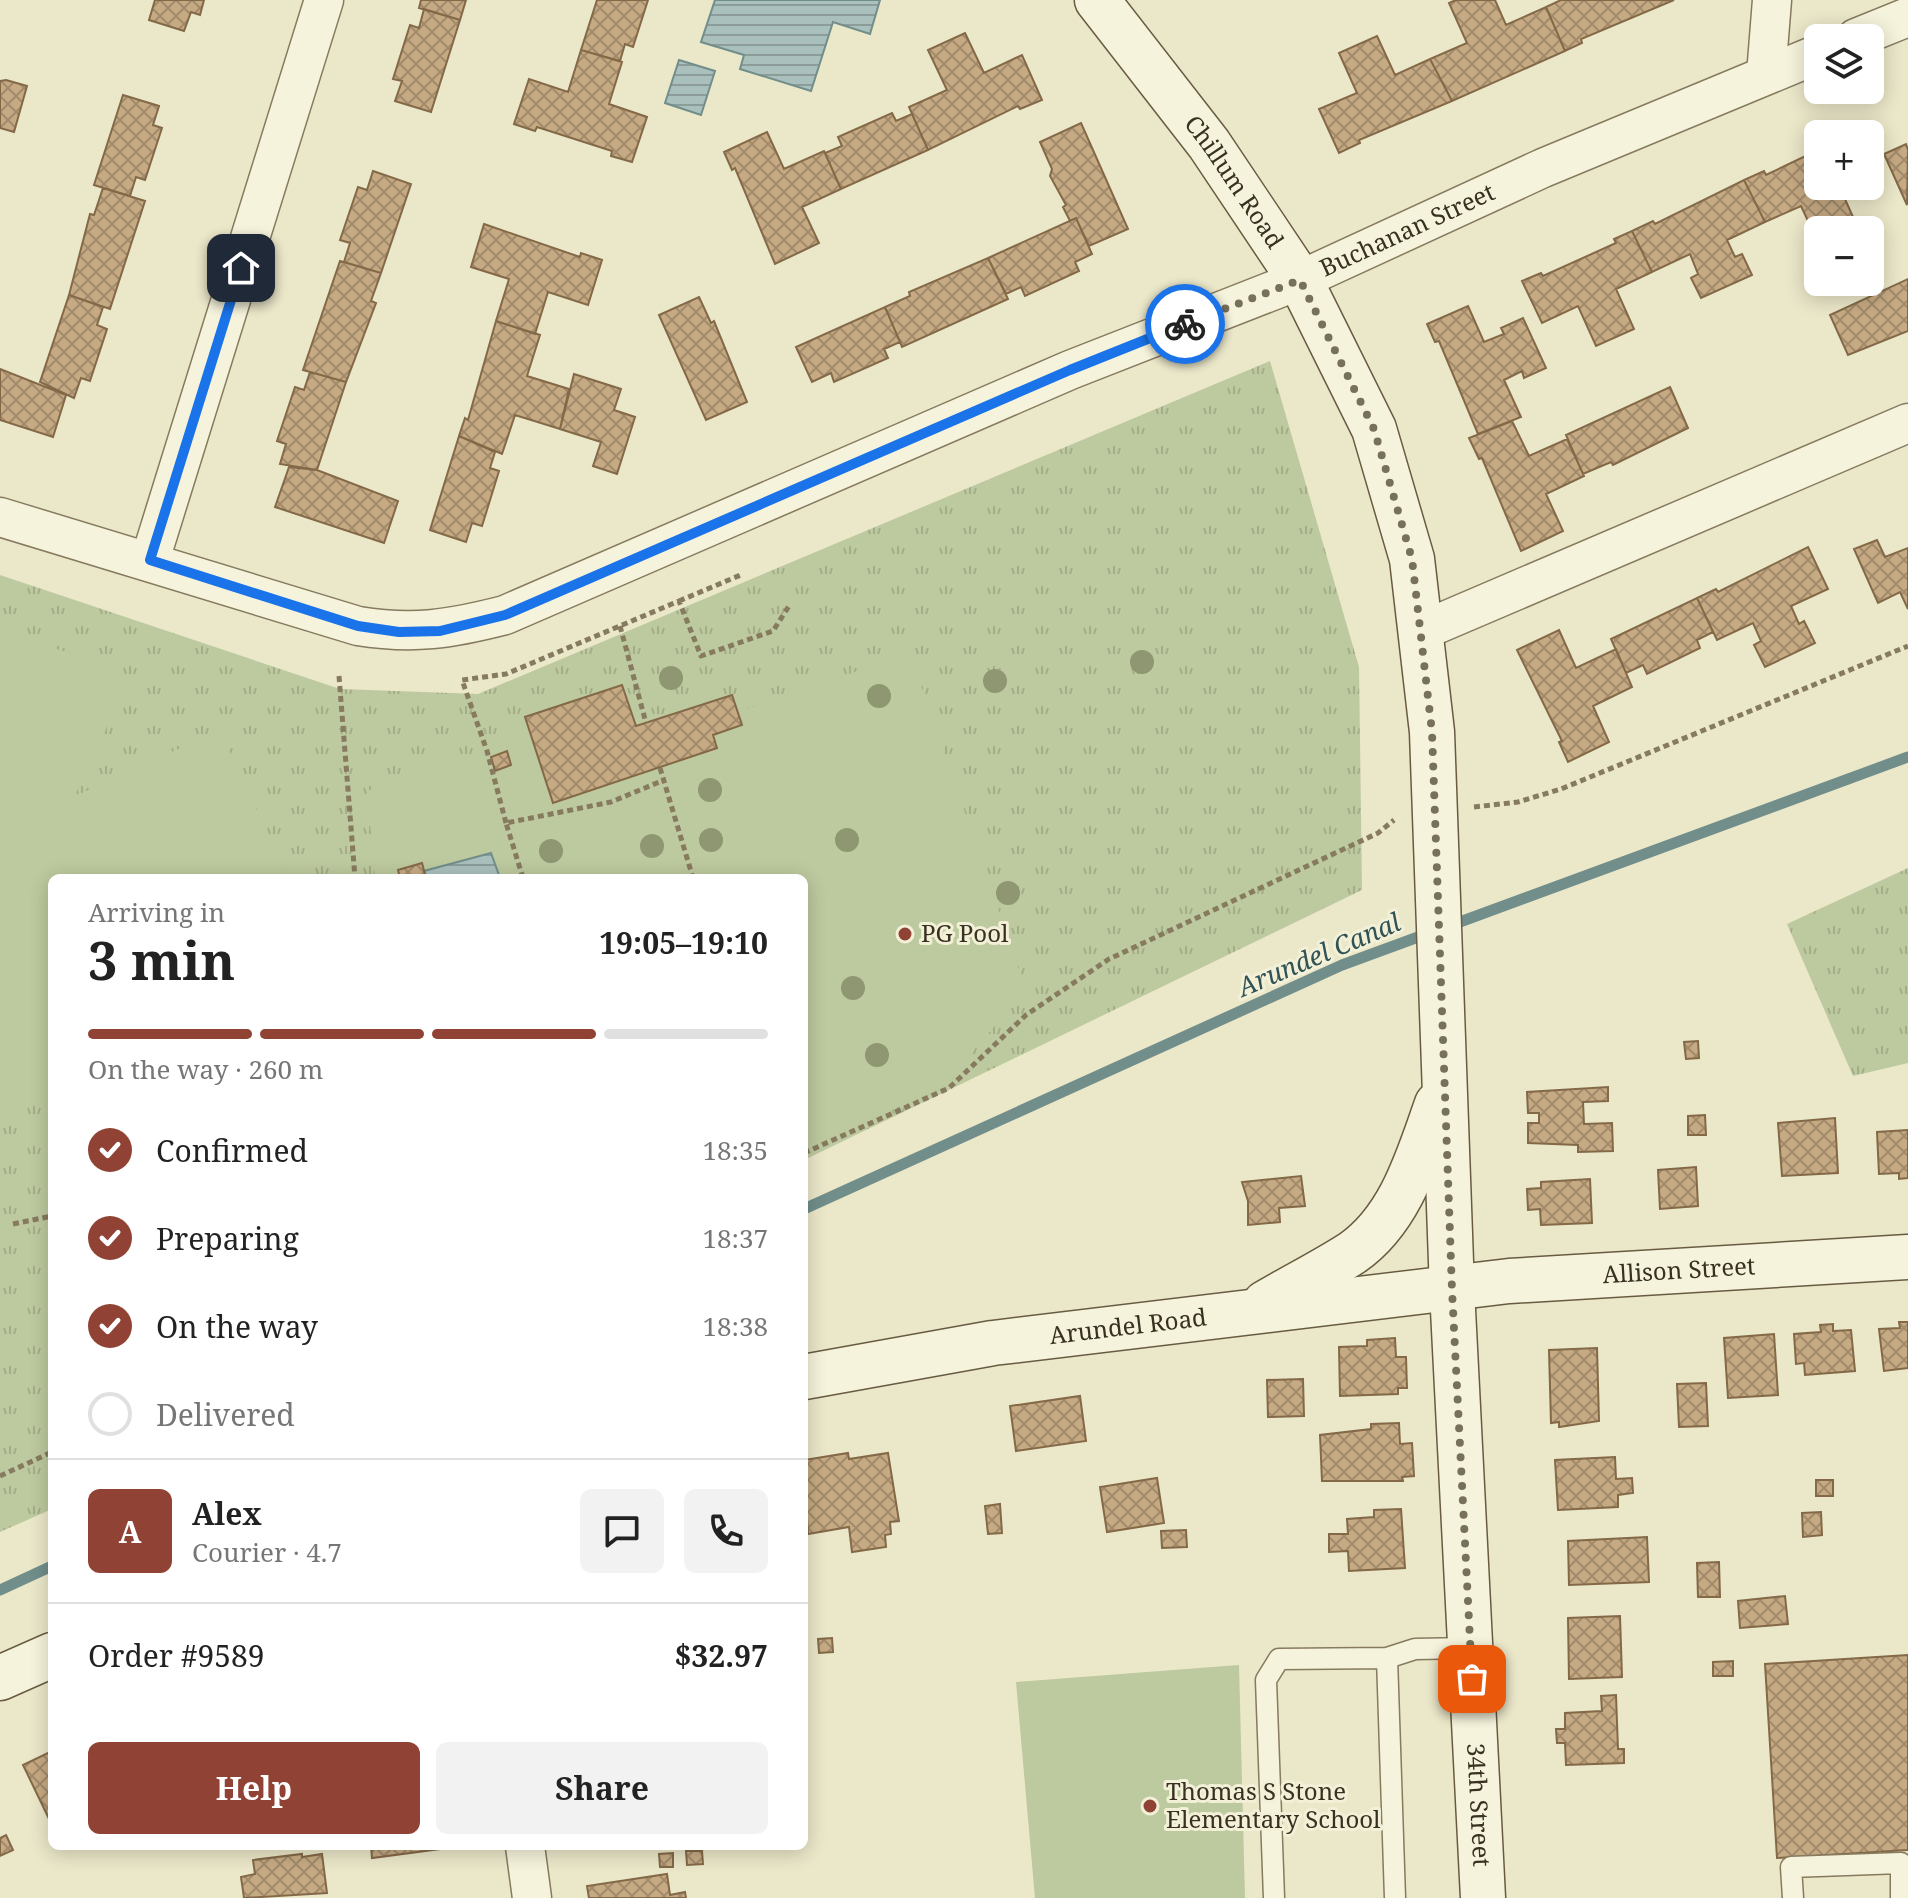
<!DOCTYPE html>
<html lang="en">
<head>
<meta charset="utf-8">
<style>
	body { margin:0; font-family:"Noto Serif",serif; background:#f2f2f2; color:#222; height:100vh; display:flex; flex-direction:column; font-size:30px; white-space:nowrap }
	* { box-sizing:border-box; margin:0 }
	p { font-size:26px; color:#767676 }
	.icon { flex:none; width:44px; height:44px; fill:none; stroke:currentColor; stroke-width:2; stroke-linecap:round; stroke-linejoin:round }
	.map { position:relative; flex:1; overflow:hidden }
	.side { position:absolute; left:48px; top:874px; width:760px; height:976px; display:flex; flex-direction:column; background:#fff; border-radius:12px; box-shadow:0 4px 20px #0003 }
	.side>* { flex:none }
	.tools { position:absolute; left:1804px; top:24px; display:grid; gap:16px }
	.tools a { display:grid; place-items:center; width:80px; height:80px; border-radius:12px; background:#fff; box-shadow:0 4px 20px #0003; font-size:40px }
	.pin { position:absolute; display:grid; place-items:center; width:68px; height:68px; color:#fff; margin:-34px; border-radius:16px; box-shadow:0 4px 12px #0006 }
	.courier { position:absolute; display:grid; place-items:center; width:80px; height:80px; margin:-40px; border:6px solid #1a73e8; border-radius:50%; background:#fff; color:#222; box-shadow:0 2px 10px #0007 }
	.overview em { font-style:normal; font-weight:700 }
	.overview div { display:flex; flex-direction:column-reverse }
	.overview { display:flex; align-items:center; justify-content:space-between; height:136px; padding:0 40px }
	h1 { font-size:52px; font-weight:700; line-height:60px }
	.bar { display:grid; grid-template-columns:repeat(4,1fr); gap:12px 8px; align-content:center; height:96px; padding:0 40px }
	.bar i { height:10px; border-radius:6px; background:#e0e0e0 }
	.bar .on { background:#904334 }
	.bar p { grid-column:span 4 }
	.line { display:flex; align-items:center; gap:20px; padding:0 40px; border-top:2px solid #e0e0e0 }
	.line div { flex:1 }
	.round { display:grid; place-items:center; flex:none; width:84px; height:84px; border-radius:12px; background:#f2f2f2 }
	ol { padding:0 40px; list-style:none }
	li { display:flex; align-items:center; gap:24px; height:88px }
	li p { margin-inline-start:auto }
	li .icon { padding:8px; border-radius:50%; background:#904334; color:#fff; stroke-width:4 }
	li:last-child { color:#767676 }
	li i { width:44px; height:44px; border:4px solid #e0e0e0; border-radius:50% }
	.button { display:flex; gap:16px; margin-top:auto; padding:16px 40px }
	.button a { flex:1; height:92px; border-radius:12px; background:#904334; color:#fff; font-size:32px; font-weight:700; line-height:92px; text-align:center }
	.button a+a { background:#f2f2f2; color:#222 }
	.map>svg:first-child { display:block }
	.park { fill:url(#park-tufts) }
	.pitch { fill:#bdc99e }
	.water { fill:url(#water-rules); stroke:#718e8b; stroke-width:2 }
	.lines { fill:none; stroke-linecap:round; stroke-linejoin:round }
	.stream { stroke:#718e8b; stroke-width:11 }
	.building { fill:url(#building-cross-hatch); stroke:#836947; stroke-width:2 }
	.lane-casing { stroke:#867a5f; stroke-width:23 }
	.street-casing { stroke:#867a5f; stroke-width:41 }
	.secondary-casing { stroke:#685b42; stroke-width:47 }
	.path { stroke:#867a5f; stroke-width:5; stroke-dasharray:6 4; stroke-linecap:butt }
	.lane { stroke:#f6f3dc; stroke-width:20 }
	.street { stroke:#f6f3dc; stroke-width:38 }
	.secondary { stroke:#f6f3dc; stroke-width:44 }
	.tree { fill:#8e9672 }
	.done { stroke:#77705c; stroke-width:8; stroke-dasharray:0 14.4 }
	.route { stroke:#1a73e8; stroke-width:10 }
	.poi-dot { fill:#904334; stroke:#f3f0d8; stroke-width:3 }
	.labels { text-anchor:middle; stroke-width:6; stroke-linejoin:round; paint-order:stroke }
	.street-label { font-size:24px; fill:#383021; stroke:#f3f0d8 }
	.poi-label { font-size:24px; fill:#383021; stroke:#f3f0d8; text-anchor:start }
	.water-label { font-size:26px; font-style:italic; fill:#325356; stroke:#f3f0d8 }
</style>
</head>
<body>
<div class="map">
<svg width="1908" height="1898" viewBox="0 0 1908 1898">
	<defs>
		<pattern id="park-tufts" width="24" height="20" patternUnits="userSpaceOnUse" patternTransform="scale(2)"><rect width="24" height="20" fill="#bdc99e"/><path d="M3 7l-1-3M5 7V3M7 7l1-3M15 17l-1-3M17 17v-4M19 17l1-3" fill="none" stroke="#a3ad88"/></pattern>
		<pattern id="water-rules" width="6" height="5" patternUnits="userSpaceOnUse" patternTransform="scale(2)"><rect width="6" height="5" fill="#aac0bd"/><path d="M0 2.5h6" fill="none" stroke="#8b9c99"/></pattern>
		<pattern id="building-cross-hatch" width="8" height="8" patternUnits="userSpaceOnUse" patternTransform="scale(2)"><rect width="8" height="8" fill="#c6aa83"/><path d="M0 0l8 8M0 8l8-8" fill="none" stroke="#a28b6b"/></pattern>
	</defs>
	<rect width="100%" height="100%" fill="#ebe7c9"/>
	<path class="park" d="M1270,361L1359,667L1362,890L804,1160V878H52V1509L0,1532V575L340,689L478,694Z
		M1908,868V1063L1853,1076L1787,924Z"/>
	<path class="pitch" d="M0,632L123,669L98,757L73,797L220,730L288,878H52V1094L0,1117Z
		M910,653L1026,990L940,1089L804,1148V878H375L367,791L532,736L635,725L725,695L732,714Z
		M1239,1665L1245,1898H1035L1016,1682Z"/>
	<path class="water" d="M715,0H880L870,34L833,22L811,91L740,69L744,55L701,42Z
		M679,60L715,71L701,115L665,103Z
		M491,853L500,878H427L424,871Z"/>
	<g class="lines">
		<path class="stream" d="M1449,926L1908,757
			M804,1209L1342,965L1429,933
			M0,1590L52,1566"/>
	</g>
	<path class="building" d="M155,0H204L200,15L191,12L184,31L149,20Z
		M421,0H466L460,20L419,8Z
		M597,0H648L633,47L625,44L620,61L581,50Z
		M1456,0H1495L1506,25L1546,7L1565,51L1452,101L1430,59L1467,43L1449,3Z
		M1561,0H1674L1581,39L1582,43L1565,51L1546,7Z
		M424,9L460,20L431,112L395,101L402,81L393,79L410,25L419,28Z
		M965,33L984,73L1022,55L1042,100L1020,109L1018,106L928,150L909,107L947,90L928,50Z
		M1377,36L1395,75L1430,59L1452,101L1359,140L1360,143L1339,153L1319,109L1357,93L1339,53Z
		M581,50L622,62L609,104L647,117L632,162L611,156L612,151L537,127L535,131L514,124L529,79L568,92Z
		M6,80L27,86L14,132L0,128V81Z
		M123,95L159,106L153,125L162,128L145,180L136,177L130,196L94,185Z
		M892,113L896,121L912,114L928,150L841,189L825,153L842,146L838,137Z
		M1081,123L1128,229L1089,246L1076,218L1070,221L1063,207L1066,205L1050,176L1052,169L1040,142Z
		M767,132L784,169L824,151L841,189L802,207L819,243L775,264L735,168L732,170L724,152Z
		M1906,144L1908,150L1907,205L1884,154Z
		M1818,150V186H1844L1840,188L1858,228L1818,230V242L1801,206L1765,222L1744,180L1764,171L1766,175Z
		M373,171L411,184L381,273L344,262L350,243L340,240L358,187L367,190Z
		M1744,180L1765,222L1727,240L1735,257L1742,254L1752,275L1701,298L1691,278L1698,274L1690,254L1652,272L1632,231L1653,221L1655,224Z
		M103,188L145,201L110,309L69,295L90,214L94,215Z
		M1076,218L1092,254L1075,262L1079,271L1025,296L1021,287L1006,294L988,258Z
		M484,224L580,257L581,253L602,260L588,305L548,292L535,334L496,321L509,279L471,267Z
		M1632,231L1652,272L1616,289L1634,329L1596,346L1578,306L1542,323L1522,281L1541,273L1543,276L1616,243L1614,239Z
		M988,258L1008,299L902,347L885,307L910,296L909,292Z
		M340,261L381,273L371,301L376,303L346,382L303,370Z
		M1908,279V331L1848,355L1830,315Z
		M69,295L103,307L97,325L107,329L90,381L81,378L74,398L40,382Z
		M699,297L711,323L714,321L747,402L706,420L659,315Z
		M1468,306L1484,342L1504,334L1501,328L1523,318L1546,368L1524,378L1522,371L1504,380L1521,417L1478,434L1439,341L1435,342L1427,324Z
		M885,307L900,342L884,349L888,358L834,382L831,373L812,382L796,347Z
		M496,321L540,335L527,376L569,389L560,429L515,415L502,454L459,436L465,418L468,420Z
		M0,369L66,395L53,437L0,420Z
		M310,372L346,382L317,470L280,464L286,444L277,441L295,387L304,390Z
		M574,374L621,389L614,410L635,417L617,474L593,466L601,442L560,429Z
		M1670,387L1688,428L1613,465L1611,462L1583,474L1566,435Z
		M1512,421L1529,456L1567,439L1584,476L1546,494L1563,531L1521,551L1482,458L1479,459L1469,438Z
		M459,436L495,452L490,468L499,471L482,526L472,523L466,542L430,530Z
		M289,467L317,470L398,501L384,543L275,507Z
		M1877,540L1885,557L1908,548V609L1900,592L1878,603L1854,549Z
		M1808,547L1828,589L1791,606L1799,624L1804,621L1815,643L1765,667L1754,645L1761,641L1753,623L1717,640L1697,598L1716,589L1718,592Z
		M1697,598L1713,632L1697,640L1700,648L1647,674L1643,665L1626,673L1611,639Z
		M1559,630L1576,668L1616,649L1632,687L1593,706L1609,742L1568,762L1559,742L1562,741L1517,650Z
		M622,685L636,726L732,695L742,725L713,735L717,748L553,803L525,717Z
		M507,751L511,765L495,771L491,757Z
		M422,863L426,878H400L398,870Z
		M1698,1041L1699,1058L1686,1059L1684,1042Z
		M1608,1087V1101L1583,1102L1584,1124L1612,1123L1613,1151L1578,1152V1145L1528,1143V1123H1539V1113H1528L1527,1092Z
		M1705,1115L1706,1135H1688V1116Z
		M1835,1118L1838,1173L1782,1176L1778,1123Z
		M1908,1130V1178L1899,1179V1173L1879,1174L1877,1132Z
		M1696,1167L1698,1206L1660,1209L1658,1170Z
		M1301,1176L1305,1206L1279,1208L1280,1222L1248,1225V1201L1242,1182Z
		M1590,1179L1592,1223L1541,1225L1540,1209L1528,1210L1527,1189L1541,1188V1182Z
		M1899,1322H1908V1368L1884,1371L1879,1329L1900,1328Z
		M1833,1324V1331L1851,1330L1855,1371L1805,1375L1804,1363L1796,1364L1794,1334L1821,1332L1820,1325Z
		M1774,1334L1778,1395L1728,1398L1724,1338Z
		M1395,1338L1396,1357H1406L1407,1388H1398V1394L1340,1396L1339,1347L1367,1346V1340Z
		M1597,1348L1599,1421L1559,1427V1422L1551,1423L1549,1350Z
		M1303,1379L1304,1416L1268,1417L1267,1380Z
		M1706,1383L1708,1426L1679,1427L1677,1384Z
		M1080,1396L1086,1441L1016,1451L1010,1406Z
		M1399,1423L1400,1444L1412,1443L1414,1476L1402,1477L1403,1481H1322L1320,1435L1371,1429V1424Z
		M848,1453L849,1459L888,1453L899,1521L890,1522L891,1534L885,1535L886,1547L852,1552L849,1527L808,1534L804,1460Z
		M1615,1457L1616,1479L1632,1478L1633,1493L1618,1495V1507L1558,1510L1555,1460Z
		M1157,1478L1164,1523L1107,1532L1100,1487Z
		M1816,1480H1833V1496H1816Z
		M1000,1504L1002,1533L988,1534L985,1506Z
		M1401,1509L1405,1568L1349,1571L1348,1551L1329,1552V1534H1348L1347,1519L1374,1517V1510Z
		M1821,1512L1822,1535L1803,1537L1802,1513Z
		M1186,1530L1187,1547L1162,1548L1161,1531Z
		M1647,1537L1649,1582L1569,1585L1568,1541Z
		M1719,1562L1720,1597H1698L1697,1563Z
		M1785,1596L1788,1624L1740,1628L1738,1601Z
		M1620,1616L1622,1677L1569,1679L1568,1618Z
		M832,1638L833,1652L819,1653L818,1639Z
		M1908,1655V1850L1777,1858L1765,1664Z
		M1733,1661V1676H1713V1662Z
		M1616,1695L1618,1749H1624V1763L1566,1765L1565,1743H1557L1556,1729H1565V1713L1602,1711L1601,1696Z
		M52,1751V1825L23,1765Z
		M6,1835L13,1850L0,1856V1838Z
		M371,1846H463L372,1858Z
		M686,1851H702L703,1864L687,1865Z
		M673,1853V1867H660L659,1854Z
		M302,1854V1857L322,1854L327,1893L244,1898L241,1877L255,1874L253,1860Z
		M667,1874L670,1895L685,1892L686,1898H589L587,1886Z"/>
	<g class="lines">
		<g class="lane-casing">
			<path id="lane" d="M1387,1658L1395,1898
				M1274,1898L1266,1680L1279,1659L1387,1658L1415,1649L1470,1648
				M1793,1898L1791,1867L1901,1863V1898"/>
		</g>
		<g class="street-casing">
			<g id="street">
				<path d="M1856,38L1908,17"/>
				<path d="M1766,75L1772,0"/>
				<path id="s1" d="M0,517L358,626C414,635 450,629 505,615L1070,370L1300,280L1543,168L1818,54"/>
				<path d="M150,560L324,0"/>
				<path d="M1419,632L1908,423"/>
				<path d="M525,1846L532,1898"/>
			</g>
		</g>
		<g class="secondary-casing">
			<g id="secondary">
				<path id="s2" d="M1097,0L1209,144L1300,280L1374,429L1412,559L1432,732L1452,1290L1483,1898"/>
				<path d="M1265,1303C1294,1286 1324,1271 1352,1253C1401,1219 1418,1157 1437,1104"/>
				<path id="s3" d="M804,1377L993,1343L1509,1281L1908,1257"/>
				<path d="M0,1678L52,1655"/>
			</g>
		</g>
		<path class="path" d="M679,601L743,574
			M620,626L646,723
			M339,676L355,878
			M660,768L693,878
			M1474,807L1518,802L1561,789L1908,646
			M506,823L487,751L462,680L506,674L679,601L701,656L773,631L789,606
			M523,878L506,823L611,802L664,780
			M804,1153L949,1088L1026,1015L1109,959L1378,833L1394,820
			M13,1224L52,1216
			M0,1476L52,1452"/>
		<use href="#lane" class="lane"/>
		<use href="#street" class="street"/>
		<use href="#secondary" class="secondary"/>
	</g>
	<g class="tree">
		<circle cx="1142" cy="662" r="12"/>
		<circle cx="671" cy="678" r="12"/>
		<circle cx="995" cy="681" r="12"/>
		<circle cx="879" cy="696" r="12"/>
		<circle cx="710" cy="790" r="12"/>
		<circle cx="711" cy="840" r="12"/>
		<circle cx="847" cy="840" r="12"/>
		<circle cx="652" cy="846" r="12"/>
		<circle cx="551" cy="851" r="12"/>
		<circle cx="1008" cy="893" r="12"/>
		<circle cx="853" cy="988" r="12"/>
		<circle cx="877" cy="1055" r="12"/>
	</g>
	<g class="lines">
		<path class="done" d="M1185,324L1300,280L1374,429L1412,559L1432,732L1452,1290L1472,1679"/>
		<path class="route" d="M241,268L150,560L358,626L399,632L440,631L505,615L1070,370L1185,324"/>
	</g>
	<g class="poi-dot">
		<circle cx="905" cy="934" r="8"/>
		<circle cx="1150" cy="1806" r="8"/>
	</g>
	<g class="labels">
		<g class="street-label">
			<text dy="8" stroke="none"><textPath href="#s2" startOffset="228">Chillum Road</textPath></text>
			<text dy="8" stroke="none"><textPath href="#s1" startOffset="1504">Buchanan Street</textPath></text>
			<text dy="8" stroke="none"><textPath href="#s3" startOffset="882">Allison Street</textPath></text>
			<text dy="8" stroke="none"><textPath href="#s3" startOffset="328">Arundel Road</textPath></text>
			<text dy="8" stroke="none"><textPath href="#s2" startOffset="1896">34th Street</textPath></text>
		</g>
		<g class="poi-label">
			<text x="921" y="942">PG Pool</text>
			<text x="1166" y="1800">Thomas S Stone<tspan x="1166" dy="28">Elementary School</tspan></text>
		</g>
		<g class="water-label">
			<text transform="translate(1319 955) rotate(-23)" y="9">Arundel Canal</text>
		</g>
	</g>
</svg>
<div class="tools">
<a><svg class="icon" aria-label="layers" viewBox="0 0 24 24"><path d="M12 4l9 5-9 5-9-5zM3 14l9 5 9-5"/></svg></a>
<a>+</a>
<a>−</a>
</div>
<div class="pin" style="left:1472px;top:1679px;background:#ea580c"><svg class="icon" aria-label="bag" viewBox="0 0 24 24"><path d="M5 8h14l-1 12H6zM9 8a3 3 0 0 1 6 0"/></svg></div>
<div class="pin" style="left:241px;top:268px;background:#1f2937"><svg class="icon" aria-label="home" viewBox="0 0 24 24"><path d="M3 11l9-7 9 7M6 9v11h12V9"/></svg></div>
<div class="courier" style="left:1185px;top:324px"><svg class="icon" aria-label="bike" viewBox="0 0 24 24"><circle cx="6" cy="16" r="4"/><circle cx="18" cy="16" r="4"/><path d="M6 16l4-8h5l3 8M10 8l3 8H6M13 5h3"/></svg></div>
<section class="side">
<div class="overview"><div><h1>3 min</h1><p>Arriving in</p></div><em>19:05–19:10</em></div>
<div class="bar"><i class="on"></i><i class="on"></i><i class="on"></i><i></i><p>On the way · 260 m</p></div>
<ol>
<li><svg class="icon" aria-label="check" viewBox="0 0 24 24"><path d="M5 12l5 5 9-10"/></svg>Confirmed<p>18:35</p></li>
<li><svg class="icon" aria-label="check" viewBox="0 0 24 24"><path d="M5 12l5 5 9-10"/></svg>Preparing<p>18:37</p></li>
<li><svg class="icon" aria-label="check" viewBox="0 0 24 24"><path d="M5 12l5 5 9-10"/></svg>On the way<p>18:38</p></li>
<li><i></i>Delivered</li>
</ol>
<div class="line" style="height:144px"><b class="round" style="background:#904334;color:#fff">A</b><div><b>Alex</b><p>Courier · 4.7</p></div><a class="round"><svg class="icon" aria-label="chat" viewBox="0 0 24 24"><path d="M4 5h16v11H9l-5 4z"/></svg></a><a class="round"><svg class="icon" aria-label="phone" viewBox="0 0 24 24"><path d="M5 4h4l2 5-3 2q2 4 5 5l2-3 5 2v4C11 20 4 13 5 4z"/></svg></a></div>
<div class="line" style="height:104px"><div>Order #9589</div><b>$32.97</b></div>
<div class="button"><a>Help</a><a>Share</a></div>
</section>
</div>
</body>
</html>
